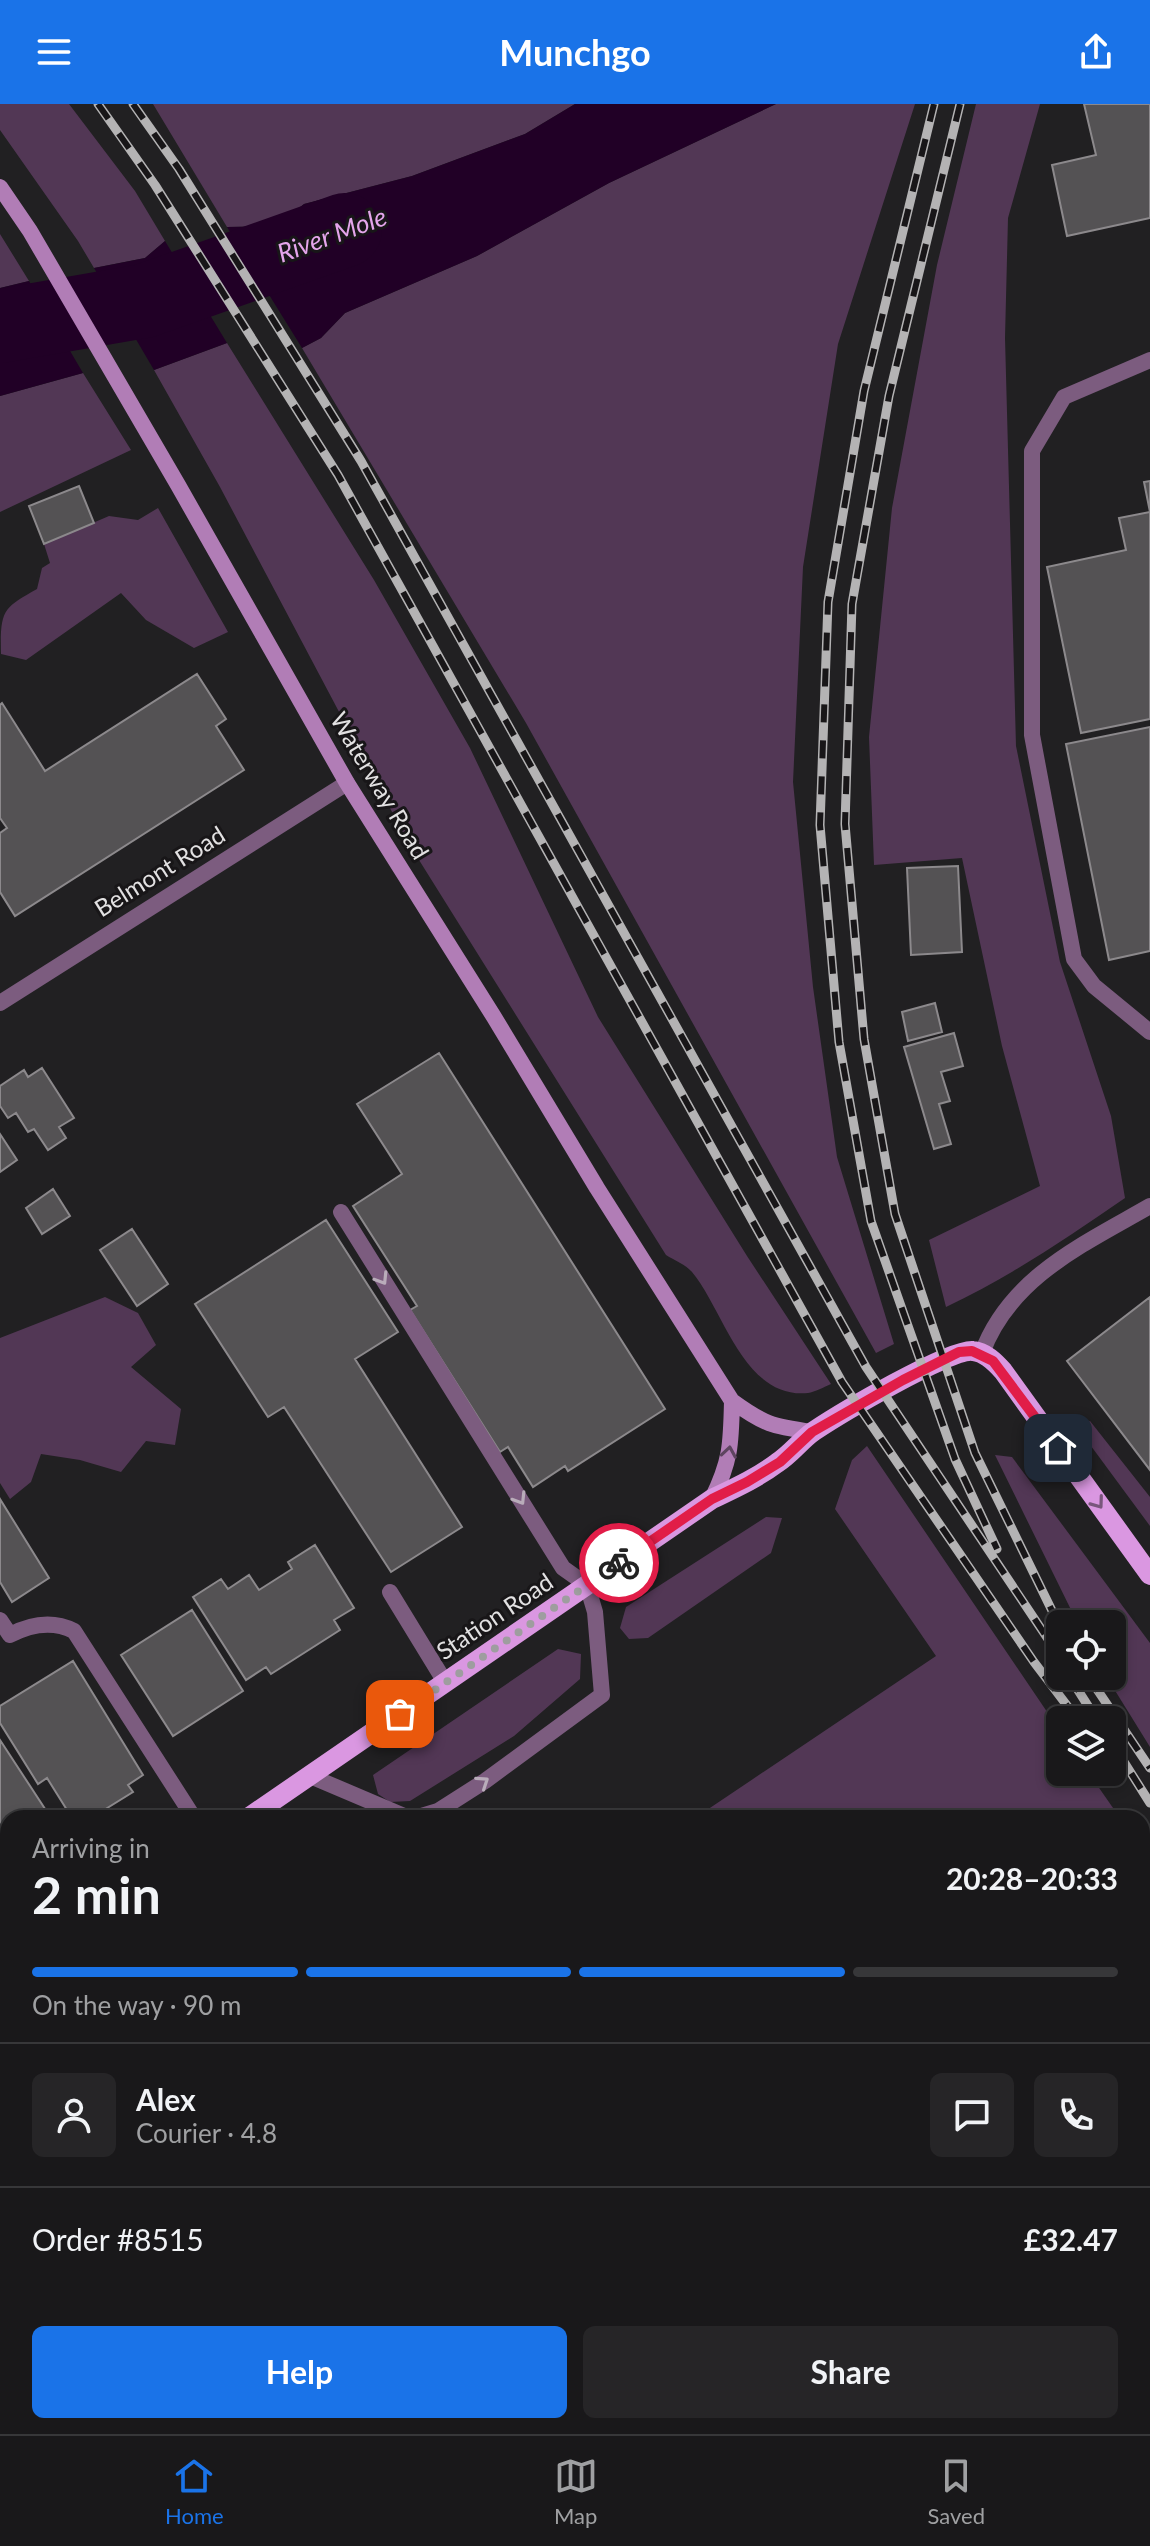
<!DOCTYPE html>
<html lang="en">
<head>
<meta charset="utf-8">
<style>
	body { margin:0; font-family:Lato,sans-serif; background:#262527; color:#f1f3f6; height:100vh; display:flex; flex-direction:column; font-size:30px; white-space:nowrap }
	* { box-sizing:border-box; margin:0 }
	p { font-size:26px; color:#9fa0a2 }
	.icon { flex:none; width:44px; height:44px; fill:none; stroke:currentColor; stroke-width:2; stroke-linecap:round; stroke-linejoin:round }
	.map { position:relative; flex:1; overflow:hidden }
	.drawer { position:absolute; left:0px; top:1706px; width:1150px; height:624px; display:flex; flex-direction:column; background:#19181a; border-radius:24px 24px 0 0; box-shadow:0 4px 12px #0003,0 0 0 2px #373739 }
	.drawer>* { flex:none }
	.controls { position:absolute; left:1046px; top:1506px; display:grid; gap:16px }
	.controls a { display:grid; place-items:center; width:80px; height:80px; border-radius:12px; background:#19181a; box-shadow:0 4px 12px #0003,0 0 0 2px #373739; font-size:40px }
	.pin { position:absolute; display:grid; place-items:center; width:68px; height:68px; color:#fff; margin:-34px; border-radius:16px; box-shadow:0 4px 12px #0006 }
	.courier { position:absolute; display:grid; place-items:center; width:80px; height:80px; margin:-40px; border:6px solid #e11d48; border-radius:50%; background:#fff; color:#222; box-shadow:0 2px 10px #0007 }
	.summary em { font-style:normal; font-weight:700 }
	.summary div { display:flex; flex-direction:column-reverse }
	.summary { display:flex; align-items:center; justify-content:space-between; height:136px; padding:0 32px }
	h1 { font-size:52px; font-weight:700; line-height:60px }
	.bar { display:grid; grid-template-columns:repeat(4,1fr); gap:12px 8px; align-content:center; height:96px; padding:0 32px }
	.bar i { height:10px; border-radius:6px; background:#373739 }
	.bar .selected { background:#1a73e8 }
	.bar p { grid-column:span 4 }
	.line { display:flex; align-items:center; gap:20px; padding:0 32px; border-top:2px solid #373739 }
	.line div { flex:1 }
	.round { display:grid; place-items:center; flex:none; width:84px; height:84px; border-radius:12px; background:#262527 }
	.primary-button { display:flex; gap:16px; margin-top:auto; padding:16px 32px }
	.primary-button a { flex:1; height:92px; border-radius:12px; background:#1a73e8; color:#fff; font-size:32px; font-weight:700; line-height:92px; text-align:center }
	.primary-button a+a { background:#262527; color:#f1f3f6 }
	header { display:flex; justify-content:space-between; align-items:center; height:104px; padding:0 32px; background:#1a73e8; color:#fff; font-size:36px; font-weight:700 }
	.dock { display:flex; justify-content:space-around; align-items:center; height:112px; border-top:2px solid #373739; background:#19181a; font-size:22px; color:#9fa0a2 }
	.dock a { display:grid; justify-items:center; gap:4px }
	.dock .selected { color:#1a73e8 }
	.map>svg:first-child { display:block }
	.green { fill:#523755 }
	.water { fill:#210026 }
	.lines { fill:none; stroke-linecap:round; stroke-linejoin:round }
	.river { stroke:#210026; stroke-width:74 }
	.building { fill:#545254; stroke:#8c898c; stroke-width:2 }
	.service { stroke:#7c5c7f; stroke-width:16 }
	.minor { stroke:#7c5c7f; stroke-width:16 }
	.secondary { stroke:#b17db6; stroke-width:16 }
	.primary { stroke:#da97e1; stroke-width:20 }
	.rail-casing { stroke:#b4b3b4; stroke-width:9 }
	.rail { stroke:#181618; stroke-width:6; stroke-dasharray:18; stroke-linecap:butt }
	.oneway { stroke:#b9acba }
	.oneway2 { stroke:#5d445f }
	.oneway3 { stroke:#79567c }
	.done { stroke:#9e9d9f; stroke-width:8; stroke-dasharray:0 14.4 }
	.route { stroke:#e11d48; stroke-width:10 }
	.labels { text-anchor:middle; stroke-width:6; stroke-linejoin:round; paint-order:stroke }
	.street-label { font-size:24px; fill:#e2e1e2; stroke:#181618 }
	.water-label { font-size:26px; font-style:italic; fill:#e4a5eb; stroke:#181618 }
</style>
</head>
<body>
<header><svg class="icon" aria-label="menu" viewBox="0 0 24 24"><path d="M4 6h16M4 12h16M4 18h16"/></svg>Munchgo<svg class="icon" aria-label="share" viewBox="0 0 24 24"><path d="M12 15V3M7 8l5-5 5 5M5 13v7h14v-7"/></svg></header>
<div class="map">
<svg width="1150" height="2330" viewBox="0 0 1150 2330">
	<rect width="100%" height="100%" fill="#212022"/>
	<path class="green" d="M0,0H69L135,87L165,137L145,154L94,164L78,137L0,26Z
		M153,0H575L525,30L412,72L304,100L277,122L227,123Z
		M776,0H915L838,240L803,463L793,678L813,883L837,1053L894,1240L876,1249L526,619L302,244L321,234L345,209L477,152L609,79Z
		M976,0H1040L1008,114L1005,234L1016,642L1060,858L1111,1012L1125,1094C1067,1134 1010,1173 946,1203L929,1136L1040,1082L1002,942L962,754L874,761L869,633L892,404L937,161Z
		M0,130L29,177L0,184Z
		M227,239L374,476L470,644L598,913L747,1152L831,1280C824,1283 815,1288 808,1289C743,1295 724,1206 692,1168C686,1161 674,1156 666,1151L409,740L220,383L154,266Z
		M83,269L131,346L0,408V292Z
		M158,404L228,528L194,544L146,516L121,489L26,556L1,550C0,506 3,504 37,485L42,464L50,459L44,440L109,412L138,416Z
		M105,1193L138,1209L156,1241L131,1263L181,1305L175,1341L146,1337L121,1368L80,1356L41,1350L31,1378L10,1395L0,1379V1234Z
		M1090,1317L1150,1393V1422L1077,1323Z
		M867,1342L1060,1627V1668H1088L1120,1714H695L936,1552L835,1405L852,1356Z
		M995,1351L1012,1353L1150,1539V1643L1106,1572H1112V1520H1078Z
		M766,1413L782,1414L771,1449L648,1534L629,1535L620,1524L626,1503Z
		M558,1545L581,1550L580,1575L514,1632L410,1697L390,1698L378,1690L373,1671Z
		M1142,1746L1150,1757V2291L1142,2294Z
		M349,2322H468L470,2330H360Z
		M817,2322H1079L1061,2330H818Z"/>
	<path class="water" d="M575,0H776L609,79L477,152L345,209L321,234L302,244L227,123L277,122L304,100L412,72L525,30Z
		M165,137L227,239L154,266L94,164L145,154Z
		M29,177L83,269L0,292V184Z"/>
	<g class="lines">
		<path class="river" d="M0,222L144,197L345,126"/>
	</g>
	<path class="building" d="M1084,0H1150V114L1067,132L1052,61L1096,51Z
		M1150,377V615L1081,629L1047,463L1126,446L1119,414L1150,408L1144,378Z
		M79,382L94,419L44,440L29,402Z
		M197,570L226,615L216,622L244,666L15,812L0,788V729L7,724L0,714V601L2,599L45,667Z
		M1150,623V847L1109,856L1066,640Z
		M958,762L962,848L911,851L907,764Z
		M935,899L942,928L908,937L902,908Z
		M954,929L963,962L941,968L950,997L939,1000L951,1040L934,1045L904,943Z
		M439,949L665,1305L568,1367L565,1362L533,1383L508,1343L500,1348L410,1206L417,1202L353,1102L402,1070L357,1000Z
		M42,964L74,1014L59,1023L66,1034L48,1046L34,1025L28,1028L16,1009L8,1014L0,1002V982L24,966L28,973Z
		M0,1030L17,1056L0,1068Z
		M53,1085L70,1112L42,1130L26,1104Z
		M326,1116L398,1228L355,1255L462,1423L391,1468L284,1303L268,1313L195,1200Z
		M132,1125L168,1180L137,1202L100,1146Z
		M1150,1193V1366L1067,1257Z
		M0,1395L49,1474L12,1498L0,1478Z
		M315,1441L354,1504L334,1516L340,1526L271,1570L266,1563L246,1576L193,1493L221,1475L228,1485L249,1471L259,1486L292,1465L288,1458Z
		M192,1506L243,1587L173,1632L121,1551Z
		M73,1557L143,1671L128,1681L133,1688L91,1714H72L47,1674L38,1680L0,1619V1602Z
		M0,1636L51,1714H8V1768L0,1773Z
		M729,2322H775L777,2330H730Z"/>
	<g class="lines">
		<path class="service" d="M1150,256L1064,293L1032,347V631L1074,855L1094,882L1150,928
			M341,1108L563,1464L587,1481L595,1508L602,1591L485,1677L438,1707L415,1714
			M982,1249C1010,1173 1084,1140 1150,1102
			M390,1488L445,1578
			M0,1516L10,1531C31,1520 52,1516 74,1527L194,1714
			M310,1672L409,1714
			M314,2330L319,2322"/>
		<path class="minor" d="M0,899L347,679"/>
		<path class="secondary" d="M0,83L30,127L178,381L347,679L494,913L597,1084L732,1297C765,1321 772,1322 812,1328
			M712,1395C731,1356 731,1340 732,1297
			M0,2279L8,2275"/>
		<path class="primary" d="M248,1714L712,1395C735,1384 757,1374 777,1359C791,1350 801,1336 814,1327C838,1311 950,1244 973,1247C985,1248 995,1258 1003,1267L1150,1471
			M0,1882L8,1876
			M0,2158L8,2162
			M0,2207L8,2211
			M258,2322L272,2330"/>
		<g class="rail-casing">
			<path id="rail" d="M98,0L155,81L338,371L842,1278L1034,1558L1078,1616
				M133,0L179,65L361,357L866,1263L1060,1553
				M934,0L864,287L828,498L820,721L839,938L871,1117L955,1355L997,1445
				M960,0L889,292L852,500L845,720L864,935L895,1110L975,1349L1060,1523
				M1069,1572L1097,1616
				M1088,1572L1150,1664
				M1112,1639L1150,1699"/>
		</g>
		<use href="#rail" class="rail"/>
	</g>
	<defs><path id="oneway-chevron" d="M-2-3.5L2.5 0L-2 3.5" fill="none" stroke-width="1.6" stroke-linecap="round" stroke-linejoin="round" transform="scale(2)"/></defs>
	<g class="oneway">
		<use href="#oneway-chevron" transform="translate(382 1175) rotate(58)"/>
		<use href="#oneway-chevron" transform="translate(520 1395) rotate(58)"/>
		<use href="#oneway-chevron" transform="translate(483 1678) rotate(-34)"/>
	</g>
	<use class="oneway2" href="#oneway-chevron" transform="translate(729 1348) rotate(-81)"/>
	<use class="oneway3" href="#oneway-chevron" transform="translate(1098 1399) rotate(54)"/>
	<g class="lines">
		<path class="done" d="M400,1610L619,1459"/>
		<path class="route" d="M619,1459L712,1395L747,1378L780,1358L812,1328L903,1276L959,1248L972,1247L993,1257L1058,1344"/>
	</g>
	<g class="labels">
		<g class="street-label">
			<text transform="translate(379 682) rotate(59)" y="8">Waterway Road</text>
			<text transform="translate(160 768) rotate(-32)" y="8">Belmont Road</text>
			<text transform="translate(495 1513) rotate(-34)" y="8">Station Road</text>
		</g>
		<g class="water-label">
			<text transform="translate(332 131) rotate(-20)" y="9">River Mole</text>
		</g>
	</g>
</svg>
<div class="controls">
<a><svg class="icon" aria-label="locate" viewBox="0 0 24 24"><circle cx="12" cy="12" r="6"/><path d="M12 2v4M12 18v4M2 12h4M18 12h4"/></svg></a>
<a><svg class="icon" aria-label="layers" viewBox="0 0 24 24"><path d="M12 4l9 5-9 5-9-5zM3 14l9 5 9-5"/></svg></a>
</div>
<div class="pin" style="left:400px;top:1610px;background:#ea580c"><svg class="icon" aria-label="bag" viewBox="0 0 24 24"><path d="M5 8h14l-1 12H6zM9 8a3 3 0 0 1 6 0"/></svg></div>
<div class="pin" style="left:1058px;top:1344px;background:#1f2937"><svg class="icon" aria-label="home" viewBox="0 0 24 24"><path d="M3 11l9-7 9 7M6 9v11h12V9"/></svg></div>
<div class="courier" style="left:619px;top:1459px"><svg class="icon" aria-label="bike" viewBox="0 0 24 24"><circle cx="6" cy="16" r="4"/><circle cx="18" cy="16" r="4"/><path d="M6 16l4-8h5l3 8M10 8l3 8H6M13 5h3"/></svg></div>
<section class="drawer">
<div class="summary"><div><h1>2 min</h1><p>Arriving in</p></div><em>20:28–20:33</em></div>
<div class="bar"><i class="selected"></i><i class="selected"></i><i class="selected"></i><i></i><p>On the way · 90 m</p></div>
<div class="line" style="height:144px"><a class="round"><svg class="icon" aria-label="person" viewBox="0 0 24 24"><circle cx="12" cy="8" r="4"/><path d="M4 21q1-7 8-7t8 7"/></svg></a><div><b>Alex</b><p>Courier · 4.8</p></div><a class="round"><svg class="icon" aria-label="chat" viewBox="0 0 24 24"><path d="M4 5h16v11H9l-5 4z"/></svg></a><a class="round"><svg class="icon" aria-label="phone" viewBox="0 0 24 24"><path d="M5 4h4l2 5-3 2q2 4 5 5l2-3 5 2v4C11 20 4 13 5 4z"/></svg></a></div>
<div class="line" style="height:104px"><div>Order #8515</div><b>£32.47</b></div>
<div class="primary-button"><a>Help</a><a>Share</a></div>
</section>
</div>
<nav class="dock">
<a class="selected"><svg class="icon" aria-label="home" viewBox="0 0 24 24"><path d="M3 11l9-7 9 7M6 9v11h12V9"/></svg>Home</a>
<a><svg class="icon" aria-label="map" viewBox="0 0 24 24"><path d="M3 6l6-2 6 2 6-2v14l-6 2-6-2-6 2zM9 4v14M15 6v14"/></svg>Map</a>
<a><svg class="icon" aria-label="saved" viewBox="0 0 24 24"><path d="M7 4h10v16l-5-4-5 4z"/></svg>Saved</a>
</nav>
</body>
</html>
